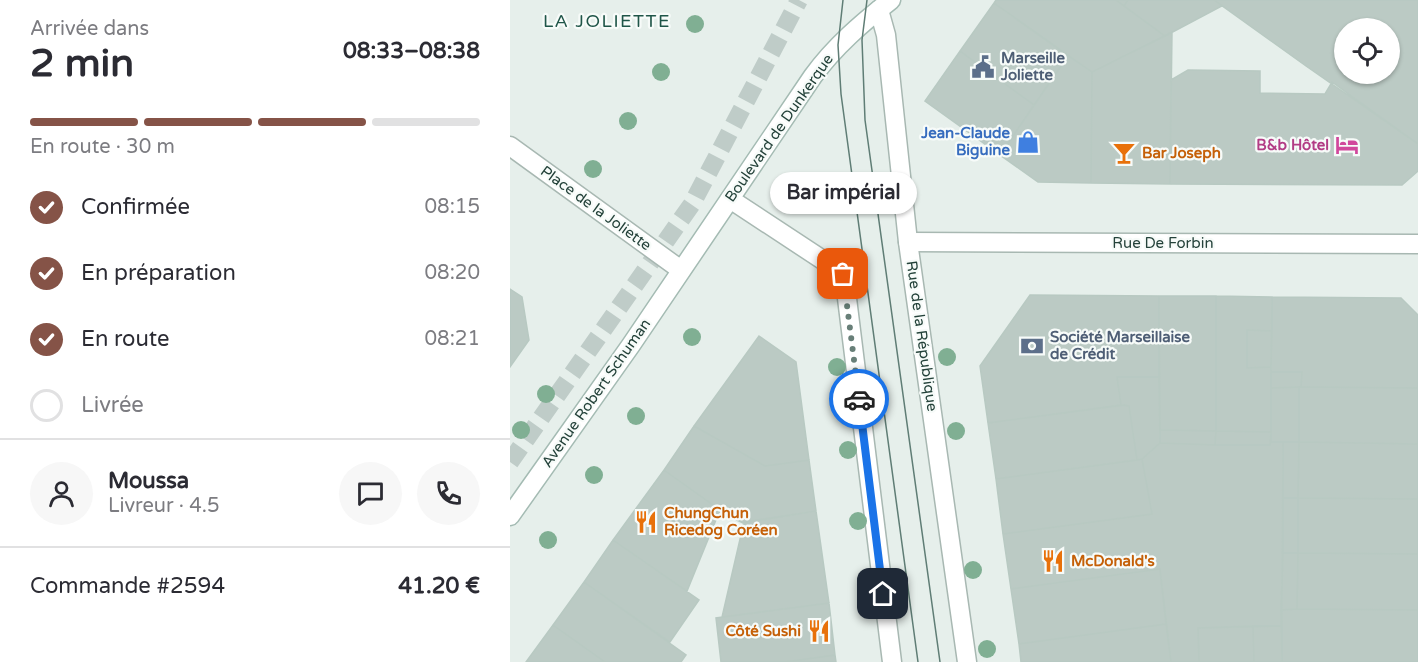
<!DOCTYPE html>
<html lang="fr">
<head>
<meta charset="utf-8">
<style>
	body { margin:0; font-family:"Varela Round",sans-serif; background:#f7f7f7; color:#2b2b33; height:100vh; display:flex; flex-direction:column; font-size:22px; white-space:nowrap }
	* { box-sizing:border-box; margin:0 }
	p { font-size:20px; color:#7c7c81 }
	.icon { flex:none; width:33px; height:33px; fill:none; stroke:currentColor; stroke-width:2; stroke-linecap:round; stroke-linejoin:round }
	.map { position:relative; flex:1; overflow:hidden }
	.panel { display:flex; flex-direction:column; background:#fff; width:510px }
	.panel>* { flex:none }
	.buttons { position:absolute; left:824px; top:18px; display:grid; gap:12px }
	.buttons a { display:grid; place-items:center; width:66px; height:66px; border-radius:50%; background:#fff; box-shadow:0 2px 4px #0004; font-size:30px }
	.pin { position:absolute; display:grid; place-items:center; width:51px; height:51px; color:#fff; margin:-26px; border-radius:12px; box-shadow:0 3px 9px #0006 }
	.courier { position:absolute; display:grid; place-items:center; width:60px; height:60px; margin:-30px; border:4px solid #1a73e8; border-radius:50%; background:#fff; color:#222; box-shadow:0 2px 8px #0007 }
	.bubble { position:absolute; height:42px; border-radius:21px; background:#fff; box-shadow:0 2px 4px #0004; font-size:20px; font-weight:700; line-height:42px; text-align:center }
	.overview em { font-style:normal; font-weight:700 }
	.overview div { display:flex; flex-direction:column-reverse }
	.overview { display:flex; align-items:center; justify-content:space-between; height:102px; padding:0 30px }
	h1 { font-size:39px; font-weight:700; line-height:45px }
	.bar { display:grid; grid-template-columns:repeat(4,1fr); gap:9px 6px; align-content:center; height:72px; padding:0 30px }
	.bar i { height:8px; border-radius:4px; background:#e1e1e2 }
	.bar .selected { background:#855347 }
	.bar p { grid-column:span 4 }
	.line { display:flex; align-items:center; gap:15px; padding:0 30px; border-top:2px solid #e1e1e2 }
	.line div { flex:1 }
	.round { display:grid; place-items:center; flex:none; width:63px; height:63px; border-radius:32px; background:#f7f7f7 }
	ol { padding:0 30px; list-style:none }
	li { display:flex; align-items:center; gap:18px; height:66px }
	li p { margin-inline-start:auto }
	li .icon { padding:6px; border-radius:50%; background:#855347; color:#fff; stroke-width:4 }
	li:last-child { color:#7c7c81 }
	li i { width:33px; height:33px; border:3px solid #e1e1e2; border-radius:50% }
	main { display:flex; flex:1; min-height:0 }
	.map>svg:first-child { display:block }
	.building { fill:#bbcac4; stroke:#b8c9c2; stroke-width:1.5; fill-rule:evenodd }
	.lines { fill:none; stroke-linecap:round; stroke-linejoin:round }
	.trunk-tunnel { stroke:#bfccc8; stroke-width:18; stroke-dasharray:18 9; stroke-linecap:butt }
	.minor-casing { stroke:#a8b8b2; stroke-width:21 }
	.tertiary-casing { stroke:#a8b8b2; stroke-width:21 }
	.secondary-casing { stroke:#a4bbb3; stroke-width:21 }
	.minor { stroke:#fff; stroke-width:18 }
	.tertiary { stroke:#fff; stroke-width:18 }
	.secondary { stroke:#fff; stroke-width:18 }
	.tram { stroke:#5f7d75; stroke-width:1.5 }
	.tree { fill:#80af93 }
	.done { stroke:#687f78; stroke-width:6; stroke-dasharray:0 10.8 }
	.route { stroke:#1a73e8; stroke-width:8 }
	.labels { text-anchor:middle; stroke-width:4.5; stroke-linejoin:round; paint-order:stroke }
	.service-label { font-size:15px; font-weight:bold; fill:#4e5e75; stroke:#f7fbf9; text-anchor:start }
	.street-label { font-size:15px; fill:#24423a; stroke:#f7fbf9 }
	.shop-label { font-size:15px; font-weight:bold; fill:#366cbe; stroke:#f7fbf9; text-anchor:end }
	.hotel-label { font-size:15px; font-weight:bold; fill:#b23c85; stroke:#f7fbf9; text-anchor:end }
	.food-label { font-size:15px; font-weight:bold; fill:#c56008; stroke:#f7fbf9; text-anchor:start }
	.quarter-label { font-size:18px; letter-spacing:1.5px; fill:#1f5548; stroke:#f7fbf9 }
</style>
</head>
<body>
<main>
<section class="panel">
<div class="overview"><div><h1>2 min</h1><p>Arrivée dans</p></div><em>08:33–08:38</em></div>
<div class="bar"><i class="selected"></i><i class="selected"></i><i class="selected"></i><i></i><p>En route · 30 m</p></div>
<ol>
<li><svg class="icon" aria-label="check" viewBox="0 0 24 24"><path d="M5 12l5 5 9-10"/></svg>Confirmée<p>08:15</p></li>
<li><svg class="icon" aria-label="check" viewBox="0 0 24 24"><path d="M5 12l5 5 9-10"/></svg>En préparation<p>08:20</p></li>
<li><svg class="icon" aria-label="check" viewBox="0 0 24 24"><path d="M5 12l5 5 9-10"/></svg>En route<p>08:21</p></li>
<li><i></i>Livrée</li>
</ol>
<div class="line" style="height:108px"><a class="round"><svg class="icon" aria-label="person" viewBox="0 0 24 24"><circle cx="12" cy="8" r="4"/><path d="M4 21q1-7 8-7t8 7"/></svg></a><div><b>Moussa</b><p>Livreur · 4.5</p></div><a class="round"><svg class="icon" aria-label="chat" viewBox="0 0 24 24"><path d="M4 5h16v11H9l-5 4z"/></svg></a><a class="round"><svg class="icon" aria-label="phone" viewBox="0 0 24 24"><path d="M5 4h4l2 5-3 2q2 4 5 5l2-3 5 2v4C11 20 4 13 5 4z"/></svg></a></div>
<div class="line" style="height:78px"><div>Commande #2594</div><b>41.20 €</b></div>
</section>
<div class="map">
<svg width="908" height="662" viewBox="0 0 908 662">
	<rect width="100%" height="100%" fill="#e6efeb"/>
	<path class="building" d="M486,0H606L655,36L582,72L484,3Z
		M606,0H618L614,6Z
		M618,0H704L712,6L655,36L614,6Z
		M704,0H908V144L796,66ZM834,28H879V74H834Z
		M484,3L558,56L524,105L450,51Z
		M662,32L660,184L581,183L582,72Z
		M450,51L524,105L490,155L415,101Z
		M558,56L582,72L581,183L528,182L490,155Z
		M678,70L750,71V93L815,94L822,82L908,144V171L892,185L660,184L661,80Z
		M0,289L12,297L19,340L0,367Z
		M520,295L649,296V377H607L611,405L478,423L470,366Z
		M649,296H706V431L650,430Z
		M706,296L762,297V331L737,330V368L761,367V432L706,431Z
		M762,297L891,298L908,315V388L791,387L792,372H761Z
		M737,330L762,331L761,367L737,368Z
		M249,336L286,362L299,460L255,466L184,426Z
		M761,372H792L791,387L761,388Z
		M607,377H649L650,443L632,459L627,460L619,406L611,405Z
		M789,387L908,388V444L789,442Z
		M789,387V442H761V388Z
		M615,405L619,406L627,460L486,479L478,423Z
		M184,426L255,466L299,460L306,511L233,523L209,512L210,510L154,470Z
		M650,430L706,431L705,445L650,443Z
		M706,431L761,432L760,445H705Z
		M761,442H773L772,626L688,628L689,662H661L650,569L501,589L493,534L642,514L632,459L650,443L705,445H760Z
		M773,442H789L788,498H773Z
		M789,442L908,444V499L788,498Z
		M632,459L642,514L493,534L486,479Z
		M154,470L210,510L177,591L103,540Z
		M773,498H788V553H773Z
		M788,498L908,499V554L788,553Z
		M306,511L319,603L212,617L234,522Z
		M103,540L189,600L160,642L74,582Z
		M773,553H788L787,609L771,610Z
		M788,553L908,554V610L787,609Z
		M650,569L656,624L509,644L501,589Z
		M74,582L176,655L171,662H95L43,625Z
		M319,603L325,655L275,662H211L206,618Z
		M787,609L908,610V662H772L771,610Z
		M656,624L661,662H511L509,644Z
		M43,625L95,662H16Z
		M743,626L744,662H689L688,628Z
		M743,626H772V662H744Z
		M325,655L326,662H275Z"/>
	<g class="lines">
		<path class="trunk-tunnel" d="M0,462L182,204L289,0"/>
		<g class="minor-casing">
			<path id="minor" d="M0,146L171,270
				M398,242L908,244"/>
		</g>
		<g class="tertiary-casing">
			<path id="tertiary" d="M369,10L376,35L398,242L457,662
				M220,199L334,274L382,662"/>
		</g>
		<g class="secondary-casing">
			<path id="secondary" d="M0,516L121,345L303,76C325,46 352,23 381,0"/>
		</g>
		<use href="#minor" class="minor"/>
		<use href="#tertiary" class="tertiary"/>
		<use href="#secondary" class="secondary"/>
		<path class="tram" d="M333,0L328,45L331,94L408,662
			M357,0L352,40L355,120L430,662"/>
	</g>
	<g class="tree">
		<circle cx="185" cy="24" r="9"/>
		<circle cx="151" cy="72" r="9"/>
		<circle cx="118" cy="121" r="9"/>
		<circle cx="83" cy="169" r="9"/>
		<circle cx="182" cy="337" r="9"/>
		<circle cx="437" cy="357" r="9"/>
		<circle cx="327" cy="367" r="9"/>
		<circle cx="36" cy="394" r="9"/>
		<circle cx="126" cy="416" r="9"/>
		<circle cx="11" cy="430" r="9"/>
		<circle cx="446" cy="431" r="9"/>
		<circle cx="338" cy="450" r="9"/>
		<circle cx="84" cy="475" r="9"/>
		<circle cx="348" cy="521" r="9"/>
		<circle cx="38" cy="540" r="9"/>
		<circle cx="463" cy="570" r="9"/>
		<circle cx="357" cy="587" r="9"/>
		<circle cx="477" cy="649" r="9"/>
	</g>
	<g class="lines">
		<path class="done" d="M333,274L349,399"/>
		<path class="route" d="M349,399L373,594"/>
	</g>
	<defs>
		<g id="civic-bare" transform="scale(1.8)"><path d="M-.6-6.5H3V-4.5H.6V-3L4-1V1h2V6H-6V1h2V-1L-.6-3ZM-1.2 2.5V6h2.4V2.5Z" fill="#5c6f8a" stroke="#f7fbf9" stroke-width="2.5" paint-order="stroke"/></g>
		<g id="shop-bare" transform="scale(1.8)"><path d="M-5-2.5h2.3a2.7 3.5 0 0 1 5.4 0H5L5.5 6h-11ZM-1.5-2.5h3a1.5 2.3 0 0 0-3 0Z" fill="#3f7fe0" stroke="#f7fbf9" stroke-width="2.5" paint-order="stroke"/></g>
		<g id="hotel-bare" transform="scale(1.8)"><path d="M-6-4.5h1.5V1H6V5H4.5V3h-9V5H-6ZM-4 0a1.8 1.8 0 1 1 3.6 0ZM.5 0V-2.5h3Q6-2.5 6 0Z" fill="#d1479c" stroke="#f7fbf9" stroke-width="2.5" paint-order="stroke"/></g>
		<g id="bar-bare" transform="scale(1.8)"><path d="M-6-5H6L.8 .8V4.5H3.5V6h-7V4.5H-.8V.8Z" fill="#e8710a" stroke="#f7fbf9" stroke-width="2.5" paint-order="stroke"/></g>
		<g id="bank-bare" transform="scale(1.8)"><path d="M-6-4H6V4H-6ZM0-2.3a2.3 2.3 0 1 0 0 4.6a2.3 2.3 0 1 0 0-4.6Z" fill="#5c6f8a" stroke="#f7fbf9" stroke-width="2.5" paint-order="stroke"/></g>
		<g id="restaurant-bare" transform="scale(1.8)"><path d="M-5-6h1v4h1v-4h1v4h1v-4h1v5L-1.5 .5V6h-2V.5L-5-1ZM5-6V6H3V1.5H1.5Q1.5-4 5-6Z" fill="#e8710a" stroke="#f7fbf9" stroke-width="2.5" paint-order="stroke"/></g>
	</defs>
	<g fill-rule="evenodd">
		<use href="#civic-bare" x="473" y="67"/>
		<use href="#shop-bare" x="518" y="142"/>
		<use href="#hotel-bare" x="837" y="145"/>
		<use href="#bar-bare" x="614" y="153"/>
		<use href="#bank-bare" x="522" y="346"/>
		<use href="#restaurant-bare" x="136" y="522"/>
		<use href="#restaurant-bare" x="543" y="561"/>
		<use href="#restaurant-bare" x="309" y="631"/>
	</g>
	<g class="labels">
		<g class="service-label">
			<text x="491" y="63">Marseille<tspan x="491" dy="17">Joliette</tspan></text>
			<text x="540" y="342">Société Marseillaise<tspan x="540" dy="17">de Crédit</tspan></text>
		</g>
		<g class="street-label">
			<text transform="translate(269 128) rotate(-55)" y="5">Boulevard de Dunkerque</text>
			<text transform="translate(86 208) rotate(36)" y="5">Place de la Joliette</text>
			<text x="653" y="248">Rue De Forbin</text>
			<text transform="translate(412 336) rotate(82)" y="5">Rue de la République</text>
			<text transform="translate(86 393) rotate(-55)" y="5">Avenue Robert Schuman</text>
		</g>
		<g class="shop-label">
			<text x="500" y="138">Jean-Claude<tspan x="500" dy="17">Biguine</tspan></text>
		</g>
		<g class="hotel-label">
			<text x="819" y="150">B&amp;b Hôtel</text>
		</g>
		<g class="food-label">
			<text x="632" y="158">Bar Joseph</text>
			<text x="154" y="518">ChungChun<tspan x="154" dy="17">Ricedog Coréen</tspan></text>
			<text x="561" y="566">McDonald's</text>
			<text x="291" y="636" text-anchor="end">Côté Sushi</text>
		</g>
		<g class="quarter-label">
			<text x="97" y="27">LA JOLIETTE</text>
		</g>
	</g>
</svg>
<div class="buttons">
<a><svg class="icon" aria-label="locate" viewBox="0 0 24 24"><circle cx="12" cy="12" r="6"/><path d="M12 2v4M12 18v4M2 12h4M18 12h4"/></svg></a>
</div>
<div class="pin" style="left:333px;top:274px;background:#ea580c"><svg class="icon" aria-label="bag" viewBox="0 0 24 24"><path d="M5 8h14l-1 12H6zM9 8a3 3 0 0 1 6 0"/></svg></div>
<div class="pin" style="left:373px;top:594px;background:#1f2937"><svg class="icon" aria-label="home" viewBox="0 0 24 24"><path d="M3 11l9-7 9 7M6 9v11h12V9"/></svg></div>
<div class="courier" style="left:349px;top:399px"><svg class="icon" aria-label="car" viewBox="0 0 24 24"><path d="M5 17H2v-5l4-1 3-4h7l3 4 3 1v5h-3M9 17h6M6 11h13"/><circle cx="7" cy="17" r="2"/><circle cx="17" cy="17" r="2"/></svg></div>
<div class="bubble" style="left:260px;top:172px;width:147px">Bar impérial</div>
</div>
</main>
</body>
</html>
